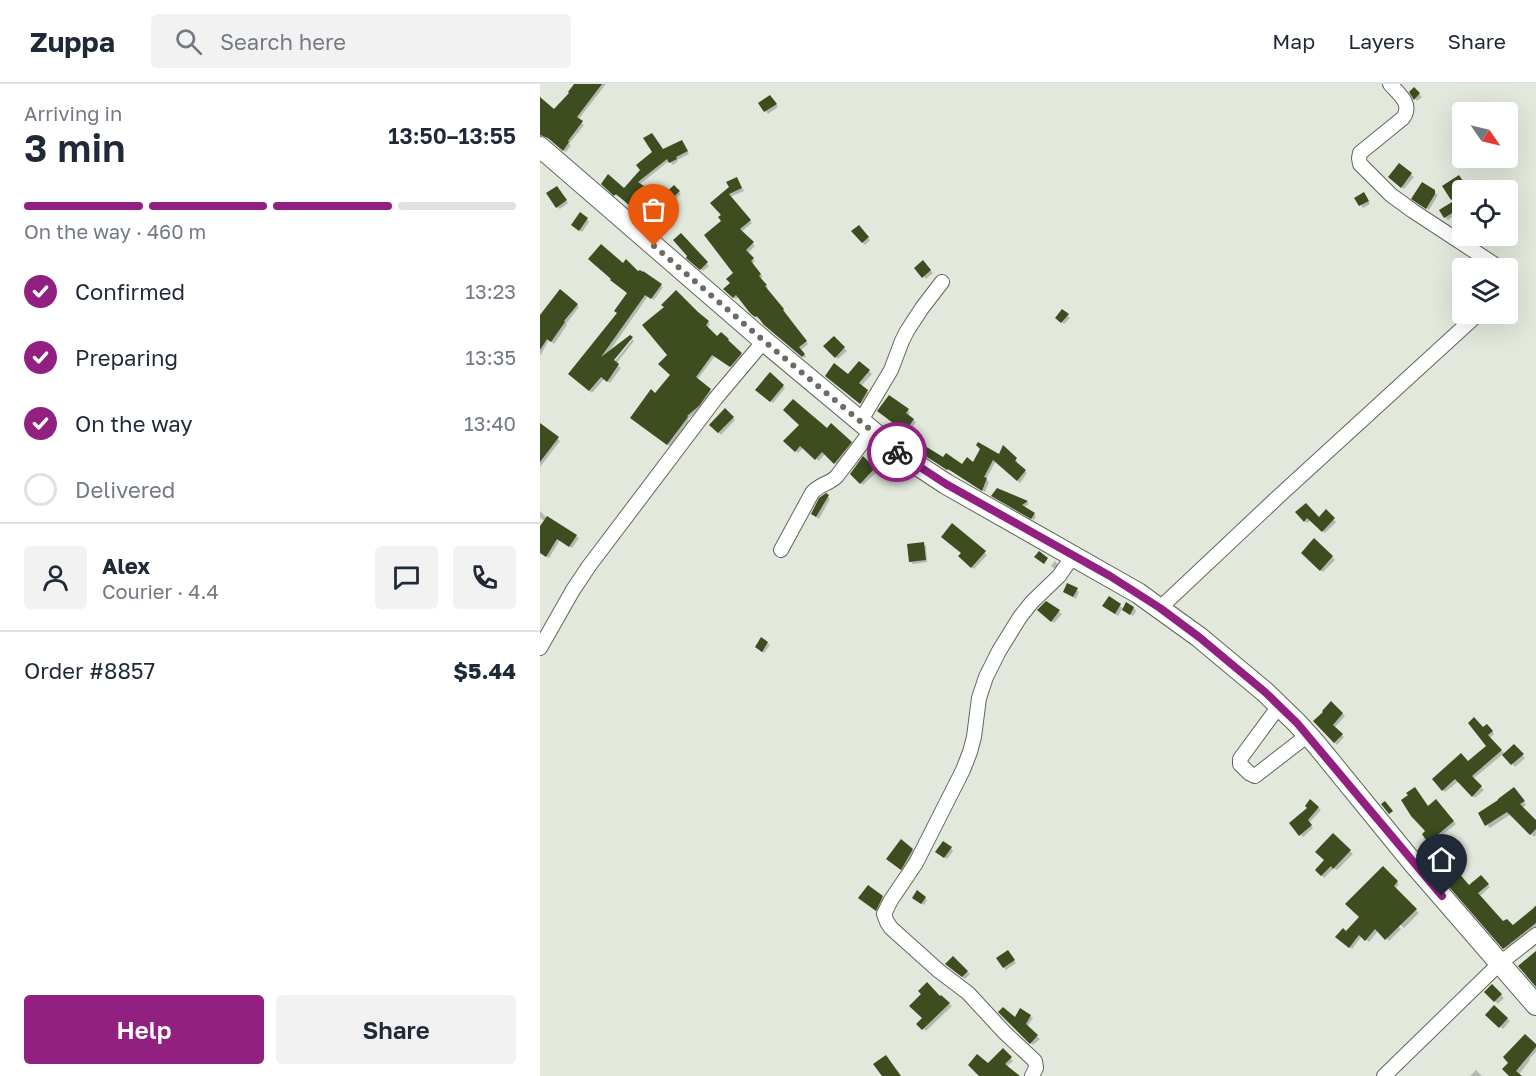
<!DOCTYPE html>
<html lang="en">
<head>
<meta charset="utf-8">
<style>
	body { margin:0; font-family:"Golos Text",sans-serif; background:#f2f2f3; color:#1f2937; height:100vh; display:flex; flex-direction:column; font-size:22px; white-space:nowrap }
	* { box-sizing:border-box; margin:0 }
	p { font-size:20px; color:#747a83 }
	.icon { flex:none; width:33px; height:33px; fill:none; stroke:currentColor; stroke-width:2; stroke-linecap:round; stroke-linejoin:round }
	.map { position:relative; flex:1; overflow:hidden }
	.drawer { display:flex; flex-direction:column; background:#fff; width:540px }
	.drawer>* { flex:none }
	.needle { width:39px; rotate:124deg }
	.controls { position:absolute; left:912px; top:18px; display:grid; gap:12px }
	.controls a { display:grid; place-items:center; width:66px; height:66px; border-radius:6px; background:#fff; box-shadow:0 6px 24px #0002; font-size:30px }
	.pin { position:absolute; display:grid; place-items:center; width:51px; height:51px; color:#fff; margin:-62px -26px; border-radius:50% 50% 50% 0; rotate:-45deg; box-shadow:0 0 6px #0007 }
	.pin .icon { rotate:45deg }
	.courier { position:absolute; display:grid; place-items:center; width:60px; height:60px; margin:-30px; border:4px solid #922080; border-radius:50%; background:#fff; color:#222; box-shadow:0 2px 8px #0007 }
	.overview em { font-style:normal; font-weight:600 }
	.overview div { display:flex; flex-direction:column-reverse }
	.overview { display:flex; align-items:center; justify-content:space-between; height:102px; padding:0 24px }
	h1 { font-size:39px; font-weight:600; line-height:45px }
	.bar { display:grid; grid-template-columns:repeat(4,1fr); gap:9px 6px; align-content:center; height:72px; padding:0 24px }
	.bar i { height:8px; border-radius:4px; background:#e0e1e3 }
	.bar .on { background:#922080 }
	.bar p { grid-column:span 4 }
	.line { display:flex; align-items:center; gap:15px; padding:0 24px; border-top:2px solid #e0e1e3 }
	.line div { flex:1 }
	.round { display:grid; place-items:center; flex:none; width:63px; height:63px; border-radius:6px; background:#f2f2f3 }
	ol { padding:0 24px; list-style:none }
	li { display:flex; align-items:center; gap:18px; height:66px }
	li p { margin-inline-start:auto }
	li .icon { padding:6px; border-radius:50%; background:#922080; color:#fff; stroke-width:4 }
	li:last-child { color:#747a83 }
	li i { width:33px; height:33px; border:3px solid #e0e1e3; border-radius:50% }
	.action { display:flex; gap:12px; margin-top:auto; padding:12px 24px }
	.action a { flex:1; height:69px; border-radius:6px; background:#922080; color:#fff; font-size:24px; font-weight:600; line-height:69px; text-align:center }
	.action a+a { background:#f2f2f3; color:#1f2937 }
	header { display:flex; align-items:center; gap:36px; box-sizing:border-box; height:84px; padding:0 30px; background:#fff; border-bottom:2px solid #e0e1e3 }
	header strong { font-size:28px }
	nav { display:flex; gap:33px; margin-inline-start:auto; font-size:21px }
	.search { width:420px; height:54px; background:#f2f2f3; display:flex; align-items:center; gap:15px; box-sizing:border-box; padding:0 21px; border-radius:6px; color:#747a83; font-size:22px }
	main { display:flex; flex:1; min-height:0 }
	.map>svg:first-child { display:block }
	.shadow { fill:#0003; fill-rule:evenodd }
	.building { fill:#3d4d20 }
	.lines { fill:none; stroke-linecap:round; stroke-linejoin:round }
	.minor-casing { stroke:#61665b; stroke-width:16 }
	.highway-casing { stroke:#61665b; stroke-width:22 }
	.minor { stroke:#fff; stroke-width:14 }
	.highway { stroke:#fff; stroke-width:20 }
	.done { stroke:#696c65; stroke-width:6; stroke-dasharray:0 10.8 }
	.route { stroke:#922080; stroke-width:8 }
</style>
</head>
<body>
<header>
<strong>Zuppa</strong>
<div class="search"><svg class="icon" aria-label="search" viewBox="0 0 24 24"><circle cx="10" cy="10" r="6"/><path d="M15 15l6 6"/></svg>Search here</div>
<nav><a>Map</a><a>Layers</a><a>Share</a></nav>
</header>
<main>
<section class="drawer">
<div class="overview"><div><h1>3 min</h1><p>Arriving in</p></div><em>13:50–13:55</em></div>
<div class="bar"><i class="on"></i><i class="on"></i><i class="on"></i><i></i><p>On the way · 460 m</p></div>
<ol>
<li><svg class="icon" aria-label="check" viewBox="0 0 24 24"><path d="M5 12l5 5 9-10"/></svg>Confirmed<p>13:23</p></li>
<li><svg class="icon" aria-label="check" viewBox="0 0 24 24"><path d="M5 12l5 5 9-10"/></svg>Preparing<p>13:35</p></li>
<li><svg class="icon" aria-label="check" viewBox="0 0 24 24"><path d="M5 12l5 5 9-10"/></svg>On the way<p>13:40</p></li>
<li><i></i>Delivered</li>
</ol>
<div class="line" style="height:108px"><a class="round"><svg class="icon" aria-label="person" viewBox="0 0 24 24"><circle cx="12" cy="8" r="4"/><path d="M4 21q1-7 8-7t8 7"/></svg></a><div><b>Alex</b><p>Courier · 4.4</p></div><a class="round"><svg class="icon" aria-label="chat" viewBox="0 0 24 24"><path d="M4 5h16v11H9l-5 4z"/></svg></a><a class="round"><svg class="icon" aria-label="phone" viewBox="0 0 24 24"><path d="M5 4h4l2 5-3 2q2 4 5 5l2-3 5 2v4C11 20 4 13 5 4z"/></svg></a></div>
<div class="line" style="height:78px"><div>Order #8857</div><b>$5.44</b></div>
<div class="action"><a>Help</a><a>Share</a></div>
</section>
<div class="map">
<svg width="996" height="992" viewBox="0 0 996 992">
	<rect width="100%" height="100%" fill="#e2e8db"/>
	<path class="shadow" d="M36,0H66L38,36L44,41L29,60L31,61L26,68L11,56L0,51V15L14,28L31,9Z
		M874,5L882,13L877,17L871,8Z
		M233,15L238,23L228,30L220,19Z
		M142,58L149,70L137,76L138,77L133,81L129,77L99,101L105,106L103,109L115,121L134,103L141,110L120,131L131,142L121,151L94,127L93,123L79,111L78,113L63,99L85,106L123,67Z
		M859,81L874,93L864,105L850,93Z
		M197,95L204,107L190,113L212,139L201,148L215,162L207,170L215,177L212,180L223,193L220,195L228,204L226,206L245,228L244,230L268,260L261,266L266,273L265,274L228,243L220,234L218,235L215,232L199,213L196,215L185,206L192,199L195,189L183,137L180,134L190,103Z
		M922,95L929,106H922V112L914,118L912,115Z
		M883,100L898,111L889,126L876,117Z
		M19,106L28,119L20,125L17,123Z
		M826,112L830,120L823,124L816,114Z
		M914,122L918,129L908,136L905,133Z
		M47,135L49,138L42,148L35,143Z
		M318,143L330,156L325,161L313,147Z
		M141,151L169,182L163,187L148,174Z
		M383,178L393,189L386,195L377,184Z
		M83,181L123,203L114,216L108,212L69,268L90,253L94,257L76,280L81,284L70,299L64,295L52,309L32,292L78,230L88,209ZM88,256H92L70,283L68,281Z
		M20,207L39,223L26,240L27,241L14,260L9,256L0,272V234Z
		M522,227L530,234L524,240L517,234Z
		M157,229L170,240L167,244L177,255L181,250L190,258L189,260L203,272L193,284L175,272L157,296L173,309L161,324L148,335L149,337L130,362L95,336L132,291L129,271Z
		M294,254L307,267L298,275L286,262Z
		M320,279L332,290L321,302L330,310L323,321L312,312L309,292Z
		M230,291L245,304L233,319L220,308Z
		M185,326L195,336L181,351L171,341Z
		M368,326L370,329L368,332L376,338L368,349L341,329Z
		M0,341L20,357L0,383Z
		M291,341L313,361L297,381L285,370L279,377L263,364L258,369L245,357L287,346Z
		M367,360L423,382L433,380L442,365L459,372L464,364L478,378L476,380L487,389L480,399L456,377L446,395L449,398L445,408L411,386L410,387Z
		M323,375L337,388L323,401L312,390Z
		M458,406L487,418L489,420L483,424L496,432L494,436L455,414Z
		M286,411L290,415L279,435L275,432Z
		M0,427L6,433L39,454L32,464L20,456L9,474L0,468V445L5,437L0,434Z
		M786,427L796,438L785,449L771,436L767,439L757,429L779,435Z
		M412,441L447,471L434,485L420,472L423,470Z
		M775,456L795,476L783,488L763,469Z
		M383,460L386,462L387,478L373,480L370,477Z
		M515,477L519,482L516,486L511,482Z
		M537,506L539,508L536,515L525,508Z
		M569,514L584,525L587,520L594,524L596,527L593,532L582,525L578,532L566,524Z
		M506,519L522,530L514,539L499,526Z
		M227,559L230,561L224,569L219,566Z
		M791,619L805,632L794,644L804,653L797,661L776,637Z
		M950,644L954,650L949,655L965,670L974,662L985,674L975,683L963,670L933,695L944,706L935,714L919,697L905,708L894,695L928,679L948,662L943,645Z
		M977,708L986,721L982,724L996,739V751L994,753L971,730L950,744L947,741Z
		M771,717L781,726L769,739L773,744L763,753L751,739L769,724Z
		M896,717L916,740L896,756L913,774L908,779L929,803L940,793L950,803L940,812L963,839L973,843L994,825L993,823L996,821V845L967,866L900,789L906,784L887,747L888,723Z
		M793,751L813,770L797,786L794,784L784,794L777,786L786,776Z
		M411,764L413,767L407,775L400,770Z
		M372,766L375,768L363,787L350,777Z
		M843,784L859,800L855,805L879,829L864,844L855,835L853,837L861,845L849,857L839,846L829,858L822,852L812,865L800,856L821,833Z
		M342,813L344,816L338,828L322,816Z
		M385,814L387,816L384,821L376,816Z
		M470,870L476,879L466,886L458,875Z
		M413,874L430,890L425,895L409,883Z
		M952,902L964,914L958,920L946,908Z
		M401,913L412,922L386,947L379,940Z
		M954,923L970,937L963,945L947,931Z
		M481,926L493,934L487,943L500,955L493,961L460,928L475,935Z
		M996,963V968L989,975L990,976L978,992H971Z
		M463,967L473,977L466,983L476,992H441L448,981Z
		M936,986L942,992H930Z"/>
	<path class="building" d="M34,0H62L37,33L43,37L28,57L29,58L23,67L8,54L0,51V13L14,25L29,9L28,8Z
		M874,3L880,9L874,16L869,8Z
		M230,11L237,20L224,28L218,19Z
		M112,49L123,65L142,56L148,67L136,73L137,75L129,79L127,75L98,98L104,102L101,105L115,119L134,101L140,107L118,127L129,138L118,149L89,125L91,123L76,110L74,112L61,100L68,90L84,104L100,86L96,81L112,68L103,54Z
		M859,79L872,89L861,104L848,93Z
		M919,91L928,105L922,106V109L911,116L902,102Z
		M197,93L202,104L189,110L211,136L200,145L214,158L206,166L214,174L211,177L221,190L219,192L227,201L225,202L244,225L243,226L267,257L259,263L265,270L262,273L224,241L217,232L215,233L210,229L196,211L193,214L183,205L190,199L186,195L193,189L164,151L181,137L178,133L181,131L170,119L189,103L186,98Z
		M882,98L895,106V110L886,125L871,115Z
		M17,102L27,116L16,124L6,109Z
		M824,108L829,117L819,122L814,114Z
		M912,118L917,126L904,134L899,126Z
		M40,128L48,134L39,147L31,141Z
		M319,141L329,153L322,159L311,147Z
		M141,149L168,178L160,186L146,174L147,172L133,156Z
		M61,160L83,179L86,175L98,187L100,186L103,188V187L122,200L111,215L105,211L61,273L90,251L93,253L74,276L79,280L67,298L61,293L49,307L28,290L77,229L74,227L87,209L70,196L71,195L48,175Z
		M383,176L391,186L382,194L374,184Z
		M20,205L38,220L24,237L25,238L11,258L7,255L0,266V231Z
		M136,206L158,228L169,237L166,241L177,252L181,248L189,255L188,256L202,269L190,283L172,271L156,293L171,305L159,322L147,332L148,333L127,361L90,334L111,305L115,309L130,291L118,280L127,271L102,241L124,223L121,221Z
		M522,225L529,230L521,239L515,234Z
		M294,252L305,263L295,274L283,262Z
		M319,277L330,286L319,299L328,306L320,320L285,292L294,279L308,290Z
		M230,288L244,301L230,318L215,306Z
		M349,311L369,325L366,329L374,335L365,348L337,327Z
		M253,315L287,344L291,339L312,358L294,380L282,368L275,376L260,362L255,368L243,357L259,341L243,326Z
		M185,324L194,333L178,349L169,341Z
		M0,339L19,353L0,378Z
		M367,351L403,373L406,369L422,380L427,373L433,378L440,365L436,361L438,358L459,370L463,361L477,374L475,377L486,386L477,397L453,376L444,393L447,394L442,407L408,385L407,386L363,357Z
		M323,372L335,384L320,400L310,390Z
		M457,404L488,417L482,421L495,429L491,435L451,412Z
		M286,409L289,411L276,433L271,430L279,414Z
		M766,419L779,433L786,425L795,434L782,448L767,434L764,438L755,428Z
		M7,432L37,451L29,463L17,455L6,473L0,469V442Z
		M412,439L446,467L431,484L418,472L421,469L401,453Z
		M774,454L793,472L780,487L761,469Z
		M384,458L386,476L369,478L367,460Z
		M499,467L508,474L504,480L494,473Z
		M527,499L538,504L533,513L523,508Z
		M569,512L581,520L575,530L562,522Z
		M506,517L520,526L511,538L497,526Z
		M586,518L594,523L590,531L582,526Z
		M221,553L228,558L222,568L215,563Z
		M791,617L803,629L793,641L803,650L794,659L773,637L783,628L782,627Z
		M934,633L943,643L947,640L953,647L948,651L962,666L932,692L942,702L932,713L915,695L902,707L892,695L921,669L928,677L946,662L928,639Z
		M974,660L984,670L971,681L962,671Z
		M875,703L888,722L896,715L914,737L895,753L911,771L907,775L929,801L941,791L949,800L938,809L963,837L967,835L973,841L996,822V839L963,865L897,789L904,784L882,750L885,747L871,732L861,716L868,711L866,709Z
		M974,703L985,717L980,720L996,736V745L990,751L967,728L945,742L938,729L958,716V715Z
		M770,715L779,723L768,736L772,741L759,752L749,739L767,724L765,722Z
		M845,717L853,727L849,730L841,720Z
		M793,749L811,766L793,785L791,782L781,792L775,786L784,776L775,768Z
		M361,755L373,765L361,786L346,775Z
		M403,757L412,763L404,774L395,768Z
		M843,782L858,797L854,802L877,825L845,856L835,845L825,857L819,851L809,864L795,853L803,844L806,847L819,833L805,820Z
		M328,801L343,812L336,827L318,814Z
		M377,806L386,813L381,820L372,814Z
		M468,866L475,876L463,884L456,874Z
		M996,867V903L978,882Z
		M413,872L428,887L422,893L405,880Z
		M387,898L400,912L401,911L410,919L382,946L376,940L382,934L369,922L381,910L378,907Z
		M952,900L962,910L954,918L944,908Z
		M954,921L968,934L959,944L945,931Z
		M463,923L475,933L480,924L491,931L486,940L498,951L490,960L458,928Z
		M985,950L996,960V963L976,987L982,992H969L962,985L968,979L963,973Z
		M463,964L472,973L465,980L480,992H439L428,981L437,970L448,979Z
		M346,971L361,992H342L333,980Z"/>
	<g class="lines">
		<g class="minor-casing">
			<path id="minor" d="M850,0C859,10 873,20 863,34L820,69L819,74L820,80L851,111L873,127L960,184
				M320,338L351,286L362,257L367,247L382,224L402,198
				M241,466L272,409C279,400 290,400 297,392L331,347
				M620,524L739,412L938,230
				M0,564L33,506L49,482L176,314L224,257
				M739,622L700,675V680L709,689L715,692L768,651
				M492,992L496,984L495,977L465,949L428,909L399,887L351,844L347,838L344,830L351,816L376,779L423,686L430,668L434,653L439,614L446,593L459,567L480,533L492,518L519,492L533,472
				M844,992L960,879L996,851"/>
		</g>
		<g class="highway-casing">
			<path id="highway" d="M0,63L224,257L356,367L406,400L598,509L659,553L725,608L757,639L776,660L873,779L996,921"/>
		</g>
		<use href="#minor" class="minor"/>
		<use href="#highway" class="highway"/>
	</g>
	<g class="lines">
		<path class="done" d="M114,162L224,257L357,368"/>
		<path class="route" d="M357,368L406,400L570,492L620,524L659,553L725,608L757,639L902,812"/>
	</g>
</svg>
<div class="controls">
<a><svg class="needle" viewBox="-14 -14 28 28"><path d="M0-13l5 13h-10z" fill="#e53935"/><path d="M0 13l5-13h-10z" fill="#747a83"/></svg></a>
<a><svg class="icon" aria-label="locate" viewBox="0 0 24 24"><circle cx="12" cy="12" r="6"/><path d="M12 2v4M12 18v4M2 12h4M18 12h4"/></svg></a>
<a><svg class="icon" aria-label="layers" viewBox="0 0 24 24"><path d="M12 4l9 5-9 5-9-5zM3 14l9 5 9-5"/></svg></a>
</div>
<div class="pin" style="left:114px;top:162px;background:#ea580c"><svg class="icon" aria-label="bag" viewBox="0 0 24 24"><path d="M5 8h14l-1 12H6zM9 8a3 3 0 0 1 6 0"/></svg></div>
<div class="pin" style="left:902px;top:812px;background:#1f2937"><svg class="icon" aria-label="home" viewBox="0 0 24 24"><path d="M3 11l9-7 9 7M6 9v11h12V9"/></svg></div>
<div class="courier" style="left:357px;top:368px"><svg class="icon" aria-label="bike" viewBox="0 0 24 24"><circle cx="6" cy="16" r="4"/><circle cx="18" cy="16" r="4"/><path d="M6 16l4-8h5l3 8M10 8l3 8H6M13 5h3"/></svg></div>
</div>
</main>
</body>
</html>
